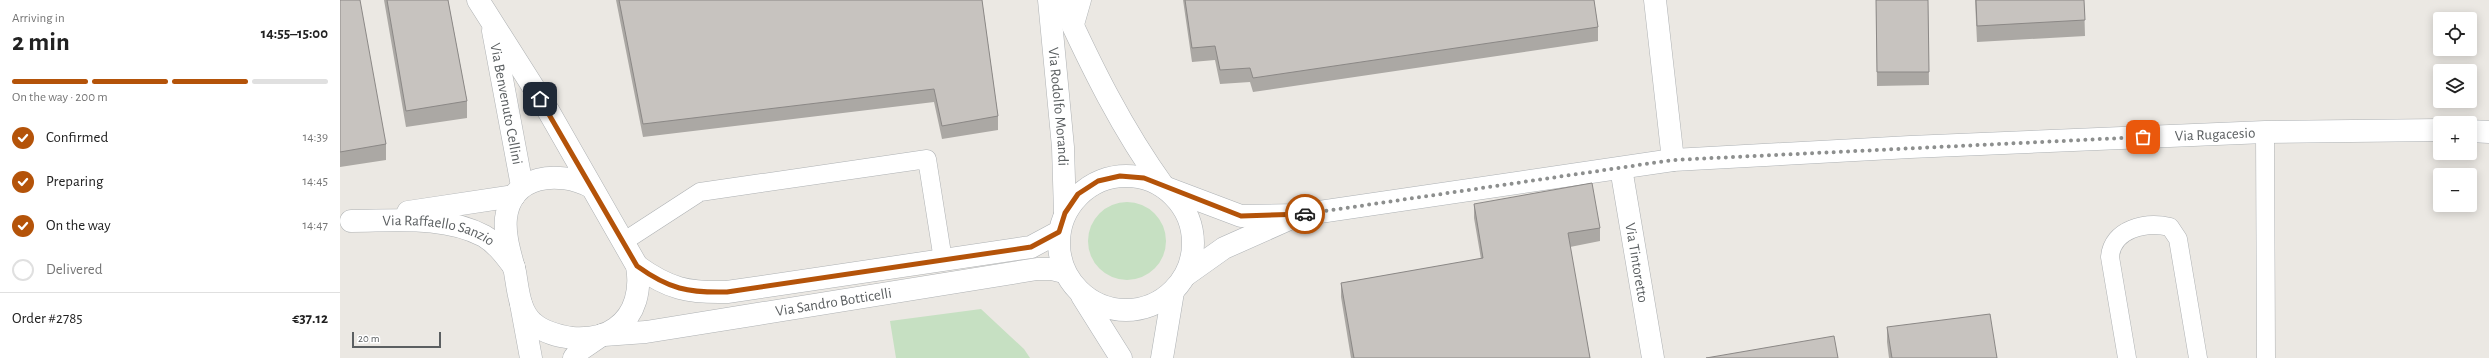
<!DOCTYPE html>
<html lang="en">
<head>
<meta charset="utf-8">
<style>
	body { margin:0; font-family:"Alegreya Sans",sans-serif; background:#f2f2f2; color:#222; height:100vh; display:flex; flex-direction:column; font-size:15px; white-space:nowrap }
	* { box-sizing:border-box; margin:0 }
	p { font-size:13px; color:#767676 }
	.icon { flex:none; width:22px; height:22px; fill:none; stroke:currentColor; stroke-width:2; stroke-linecap:round; stroke-linejoin:round }
	.map { position:relative; flex:1; overflow:hidden }
	.side { display:flex; flex-direction:column; background:#fff; width:340px }
	.side>* { flex:none }
	.tools { position:absolute; left:2093px; top:12px; display:grid; gap:8px }
	.tools a { display:grid; place-items:center; width:44px; height:44px; border-radius:4px; background:#fff; box-shadow:0 2px 10px #0003; font-size:20px }
	.scale { position:absolute; left:12px; bottom:10px; width:89px; box-sizing:border-box; padding-left:4px; border:2px solid #5b5f61; border-top:0; font-size:11px; line-height:14px; white-space:nowrap; color:#5b5f61; -webkit-text-stroke:3px #fff; paint-order:stroke }
	.pin { position:absolute; display:grid; place-items:center; width:34px; height:34px; color:#fff; margin:-17px; border-radius:8px; box-shadow:0 2px 6px #0006 }
	.courier { position:absolute; display:grid; place-items:center; width:40px; height:40px; margin:-20px; border:3px solid #b45309; border-radius:50%; background:#fff; color:#222; box-shadow:0 1px 5px #0007 }
	.head em { font-style:normal; font-weight:600 }
	.head div { display:flex; flex-direction:column-reverse }
	.head { display:flex; align-items:center; justify-content:space-between; height:68px; padding:0 12px }
	h1 { font-size:26px; font-weight:600; line-height:30px }
	.bar { display:grid; grid-template-columns:repeat(4,1fr); gap:6px 4px; align-content:center; height:48px; padding:0 12px }
	.bar i { height:5px; border-radius:3px; background:#e0e0e0 }
	.bar .on { background:#b45309 }
	.bar p { grid-column:span 4 }
	.line { display:flex; align-items:center; gap:10px; padding:0 12px; border-top:1px solid #e0e0e0 }
	.line div { flex:1 }
	ol { padding:0 12px; list-style:none }
	li { display:flex; align-items:center; gap:12px; height:44px }
	li p { margin-inline-start:auto }
	li .icon { padding:4px; border-radius:50%; background:#b45309; color:#fff; stroke-width:4 }
	li:last-child { color:#767676 }
	li i { width:22px; height:22px; border:2px solid #e0e0e0; border-radius:50% }
	main { display:flex; flex:1; min-height:0 }
	.map>svg:first-child { display:block }
	.green { fill:#c6e0c2 }
	.lines { fill:none; stroke-linecap:round; stroke-linejoin:round }
	.service-casing { stroke:#aeb1b3; stroke-width:19 }
	.minor-casing { stroke:#aeb1b3; stroke-width:23 }
	.tertiary-casing { stroke:#aeb1b3; stroke-width:23 }
	.secondary-casing { stroke:#adb1b4; stroke-width:23 }
	.service { stroke:#fff; stroke-width:18 }
	.minor { stroke:#fff; stroke-width:22 }
	.tertiary { stroke:#fff; stroke-width:22 }
	.secondary { stroke:#fff; stroke-width:22 }
	.wall { fill:#aba8a4 }
	.building { fill:#c7c3bf; stroke:#8b8886 }
	.done { stroke:#8d8f8e; stroke-width:4; stroke-dasharray:0 7.2 }
	.route { stroke:#b45309; stroke-width:5 }
	.labels { text-anchor:middle; stroke-width:4; stroke-linejoin:round; paint-order:stroke }
	.street-label { font-size:15px; fill:#5b5f61; stroke:#fff }
</style>
</head>
<body>
<main>
<section class="side">
<div class="head"><div><h1>2 min</h1><p>Arriving in</p></div><em>14:55–15:00</em></div>
<div class="bar"><i class="on"></i><i class="on"></i><i class="on"></i><i></i><p>On the way · 200 m</p></div>
<ol>
<li><svg class="icon" aria-label="check" viewBox="0 0 24 24"><path d="M5 12l5 5 9-10"/></svg>Confirmed<p>14:39</p></li>
<li><svg class="icon" aria-label="check" viewBox="0 0 24 24"><path d="M5 12l5 5 9-10"/></svg>Preparing<p>14:45</p></li>
<li><svg class="icon" aria-label="check" viewBox="0 0 24 24"><path d="M5 12l5 5 9-10"/></svg>On the way<p>14:47</p></li>
<li><i></i>Delivered</li>
</ol>
<div class="line" style="height:52px"><div>Order #2785</div><b>€37.12</b></div>
</section>
<div class="map">
<svg width="2149" height="358" viewBox="0 0 2149 358">
	<rect width="100%" height="100%" fill="#ebe8e3"/>
	<path class="green" d="M748 241a39 39 0 1 1 78 0a39 39 0 1 1-78 0Z
		M641,309L684,349L690,358H556L550,321Z"/>
	<g class="lines">
		<g class="service-casing">
			<path id="service" d="M734,28L742,0
				M1925,132L1926,358
				M283,242L360,192L587,159L603,260
				M1787,358L1770,257C1772,229 1806,221 1830,227L1838,239L1858,358"/>
		</g>
		<g class="minor-casing">
			<g id="minor">
				<path d="M1315,0L1333,160"/>
				<path id="s1" d="M1281,168L1313,358"/>
				<path d="M68,212L174,196"/>
				<path id="s2" d="M11,221C55,221 104,215 144,236C156,243 165,255 174,267"/>
				<path d="M181,304L191,358"/>
				<path d="M234,358L240,350L262,335"/>
			</g>
		</g>
		<g class="tertiary-casing">
			<g id="tertiary">
				<path d="M138,0L209,112L297,266C301,289 296,314 276,328C264,337 247,339 232,338C219,336 204,333 193,323C179,311 178,289 175,272C171,256 164,236 166,218C171,174 219,170 251,187"/>
				<path id="s3" d="M709,0L723,147L725,213"/>
				<path d="M721,0C751,66 782,129 824,187"/>
				<path id="s4" d="M153,31L182,186"/>
				<path d="M297,266C329,289 348,293 387,292L691,247L719,232"/>
				<path id="s5" d="M264,335L306,332L697,269H712L724,272"/>
			</g>
		</g>
		<g class="secondary-casing">
			<g id="secondary">
				<path d="M2130,131L2149,132"/>
				<circle cx="786" cy="243" r="67"/>
				<path id="s6" d="M824,187L901,216L959,215L1333,160L1570,147L1925,132L2100,130"/>
				<path d="M846,275L884,248L947,220"/>
				<path d="M742,296L781,358"/>
				<path d="M822,358L833,292"/>
			</g>
		</g>
		<use href="#service" class="service"/>
		<use href="#minor" class="minor"/>
		<use href="#tertiary" class="tertiary"/>
		<use href="#secondary" class="secondary"/>
	</g>
	<path class="wall" d="M0,0L46,144V160L0,167Z
		M44,0H108L127,101V118L66,127Z
		M276,0H642L658,116V130L602,139L594,102L303,137Z
		M843,0H1254L1258,27V41L913,92L910,82L880,84L875,60L852,62Z
		M1536,0H1588L1589,85L1537,86Z
		M1635,0H1744L1745,36L1637,42Z
		M1134,204L1260,228V241L1230,247L1250,358H1011L1001,297V283L1141,259L1134,218Z
		M1547,327L1657,358H1549L1547,342Z"/>
	<path class="building" d="M0,0H20L46,144L0,152Z
		M47,0H108L127,101L66,111Z
		M279,0H642L658,116L602,126L594,89L303,124Z
		M845,0H1254L1258,27L913,78L910,68L880,70L875,46L852,48Z
		M1536,0H1588L1589,72H1537Z
		M1636,0H1744L1745,20L1637,26Z
		M1252,183L1260,228L1228,233L1250,358H1014L1001,283L1143,258L1134,204Z
		M1650,314L1657,358H1552L1547,327Z
		M1494,336L1498,358H1366Z"/>
	<g class="lines">
		<path class="done" d="M965,214L1333,160L1803,137"/>
		<path class="route" d="M200,99L297,266C329,289 348,293 387,292L691,247L719,232L725,213L738,194L758,181L780,176L804,178L901,216L965,214"/>
	</g>
	<g class="labels">
		<g class="street-label">
			<text dy="5" stroke="none"><textPath href="#s4" startOffset="74">Via Benvenuto Cellini</textPath></text>
			<text dy="5" stroke="none"><textPath href="#s3" startOffset="107">Via Rodolfo Morandi</textPath></text>
			<text dy="5" stroke="none"><textPath href="#s6" startOffset="1061">Via Rugacesio</textPath></text>
			<text dy="5" stroke="none"><textPath href="#s2" startOffset="89">Via Raffaello Sanzio</textPath></text>
			<text dy="5" stroke="none"><textPath href="#s1" startOffset="96">Via Tintoretto</textPath></text>
			<text dy="5" stroke="none"><textPath href="#s5" startOffset="232">Via Sandro Botticelli</textPath></text>
		</g>
	</g>
</svg>
<div class="tools">
<a><svg class="icon" aria-label="locate" viewBox="0 0 24 24"><circle cx="12" cy="12" r="6"/><path d="M12 2v4M12 18v4M2 12h4M18 12h4"/></svg></a>
<a><svg class="icon" aria-label="layers" viewBox="0 0 24 24"><path d="M12 4l9 5-9 5-9-5zM3 14l9 5 9-5"/></svg></a>
<a>+</a>
<a>−</a>
</div>
<div class="scale">20 m</div>
<div class="pin" style="left:1803px;top:137px;background:#ea580c"><svg class="icon" aria-label="bag" viewBox="0 0 24 24"><path d="M5 8h14l-1 12H6zM9 8a3 3 0 0 1 6 0"/></svg></div>
<div class="pin" style="left:200px;top:99px;background:#1f2937"><svg class="icon" aria-label="home" viewBox="0 0 24 24"><path d="M3 11l9-7 9 7M6 9v11h12V9"/></svg></div>
<div class="courier" style="left:965px;top:214px"><svg class="icon" aria-label="car" viewBox="0 0 24 24"><path d="M5 17H2v-5l4-1 3-4h7l3 4 3 1v5h-3M9 17h6M6 11h13"/><circle cx="7" cy="17" r="2"/><circle cx="17" cy="17" r="2"/></svg></div>
</div>
</main>
</body>
</html>
